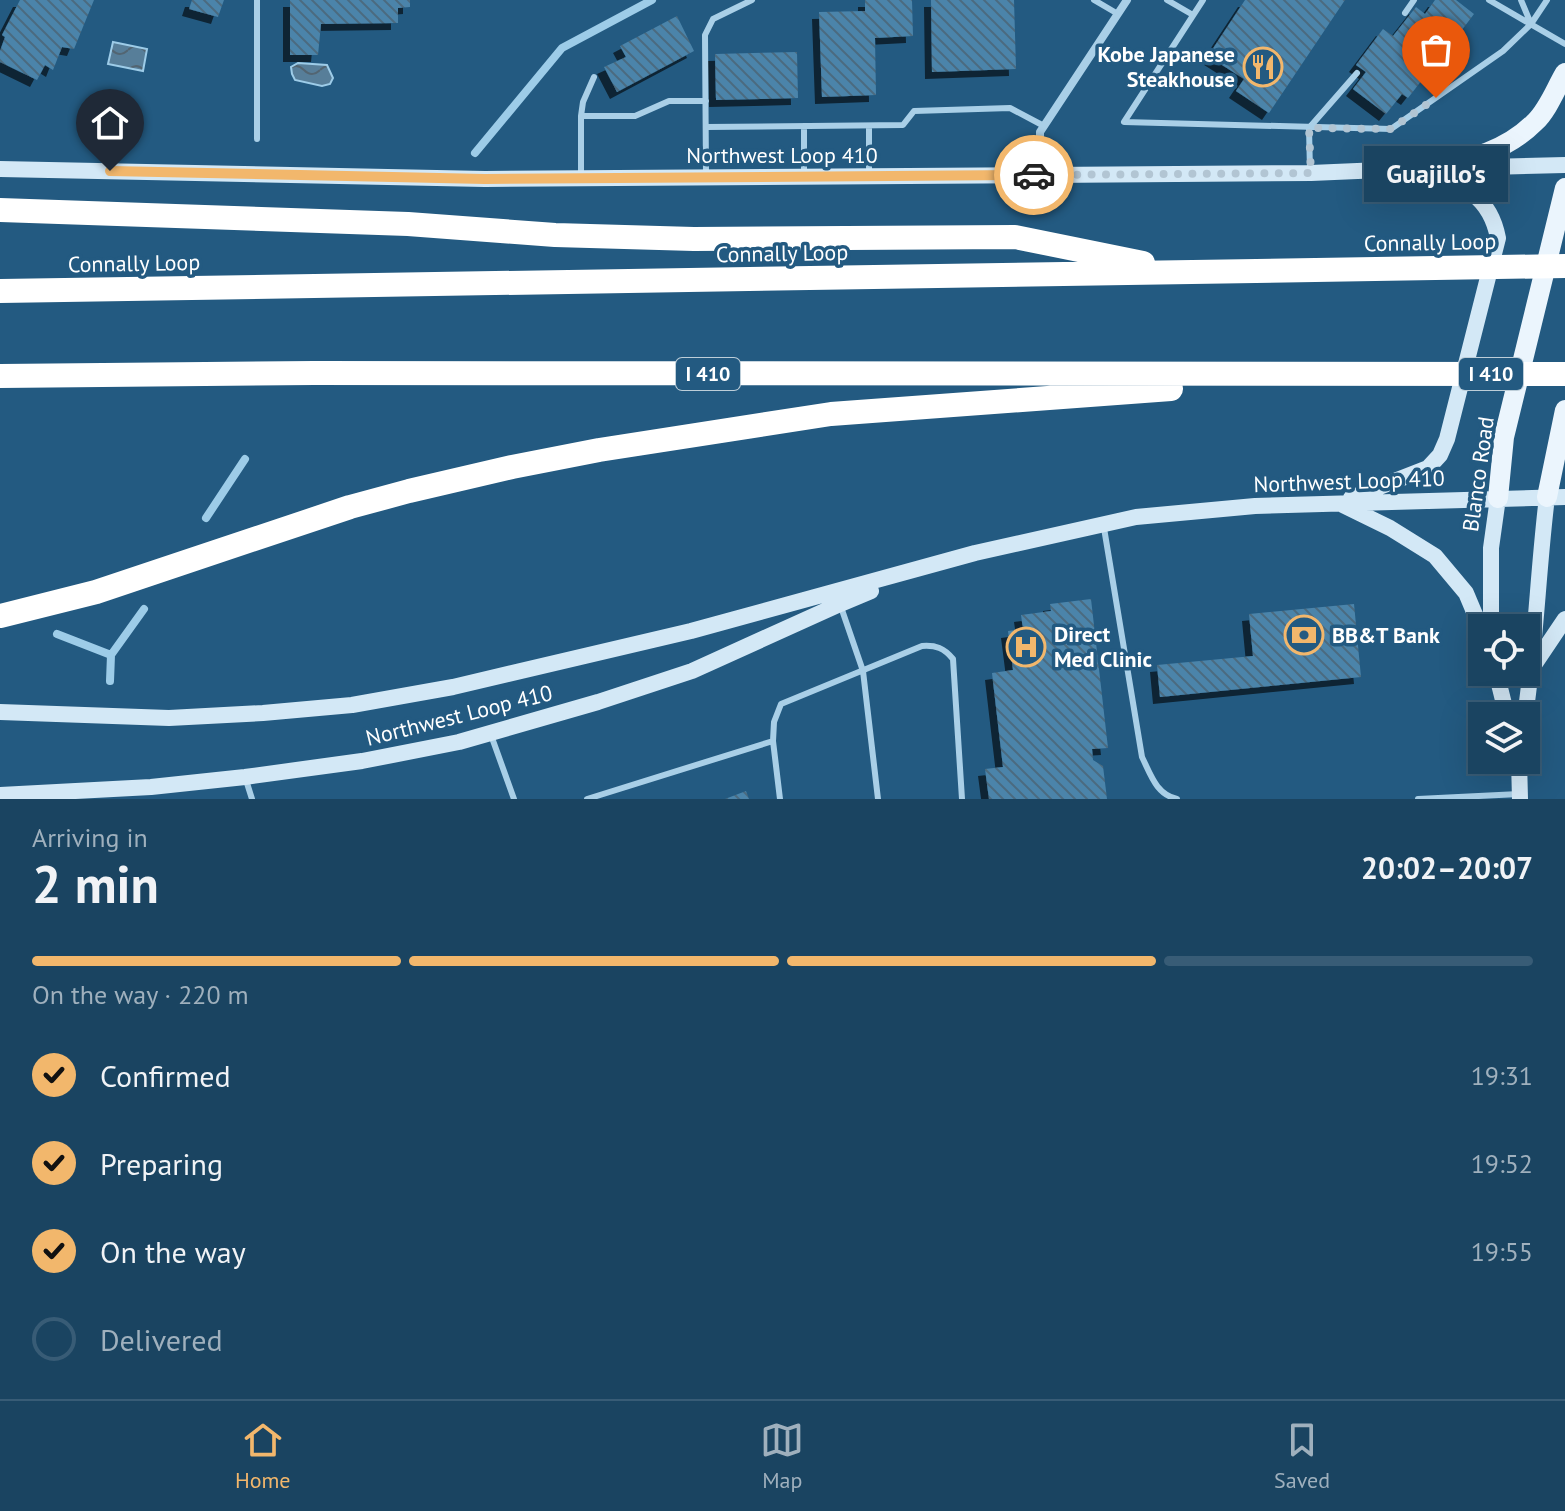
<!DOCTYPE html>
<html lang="en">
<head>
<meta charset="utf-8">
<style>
	body { margin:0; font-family:"PT Sans",sans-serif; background:#234b67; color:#f1f3f6; height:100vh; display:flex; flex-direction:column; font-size:30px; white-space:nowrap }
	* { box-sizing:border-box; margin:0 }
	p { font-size:26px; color:#9fb0bd }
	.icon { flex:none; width:44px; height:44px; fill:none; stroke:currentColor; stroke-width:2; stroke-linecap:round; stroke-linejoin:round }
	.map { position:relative; height:799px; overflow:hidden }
	.panel { display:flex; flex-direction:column; background:#1a4461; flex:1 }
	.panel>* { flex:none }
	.controls { position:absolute; left:1468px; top:614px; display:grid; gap:16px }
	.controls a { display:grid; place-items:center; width:72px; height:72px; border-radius:0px; background:#1a4461; box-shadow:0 8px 32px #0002,0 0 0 2px #385c76; font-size:40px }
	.pin { position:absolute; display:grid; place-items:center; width:68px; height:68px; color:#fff; margin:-82px -34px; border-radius:50% 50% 50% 0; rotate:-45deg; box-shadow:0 0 8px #0007 }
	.pin .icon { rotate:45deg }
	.courier { position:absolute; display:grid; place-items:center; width:80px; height:80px; margin:-40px; border:6px solid #f2b76c; border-radius:50%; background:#fff; color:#222; box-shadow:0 2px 10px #0007 }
	.bubble { position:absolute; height:56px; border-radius:0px; background:#1a4461; box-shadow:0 8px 32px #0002,0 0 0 2px #385c76; font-size:26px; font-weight:600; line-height:56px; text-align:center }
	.summary em { font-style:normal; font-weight:600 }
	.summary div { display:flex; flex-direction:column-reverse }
	.summary { display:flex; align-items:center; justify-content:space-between; height:136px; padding:0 32px }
	h1 { font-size:52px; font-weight:600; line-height:60px }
	.bar { display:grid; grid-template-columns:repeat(4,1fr); gap:12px 8px; align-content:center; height:96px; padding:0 32px }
	.bar i { height:10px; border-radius:6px; background:#385c76 }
	.bar .active { background:#f2b76c }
	.bar p { grid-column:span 4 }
	ol { padding:0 32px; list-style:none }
	li { display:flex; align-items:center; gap:24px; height:88px }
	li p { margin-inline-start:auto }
	li .icon { padding:8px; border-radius:50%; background:#f2b76c; color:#111; stroke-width:4 }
	li:last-child { color:#9fb0bd }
	li i { width:44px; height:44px; border:4px solid #385c76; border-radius:50% }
	.tabs { display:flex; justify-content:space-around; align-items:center; height:112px; border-top:2px solid #385c76; background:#1a4461; font-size:22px; color:#9fb0bd }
	.tabs a { display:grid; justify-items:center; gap:4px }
	.tabs .active { color:#f2b76c }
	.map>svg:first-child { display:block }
	.water { fill:url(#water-waves); stroke:#9dcce8; stroke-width:2 }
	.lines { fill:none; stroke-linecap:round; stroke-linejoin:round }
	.stream { stroke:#9dcce8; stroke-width:8 }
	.building { fill:url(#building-back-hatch); filter:url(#shadow) }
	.lane { stroke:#a9cfe7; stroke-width:6 }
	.street { stroke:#a9cfe7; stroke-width:8 }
	.secondary { stroke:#d3e8f6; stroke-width:16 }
	.primary { stroke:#ebf5fd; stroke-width:20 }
	.highway { stroke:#fff; stroke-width:24 }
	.done { stroke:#b2c5d3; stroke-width:8; stroke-dasharray:0 14.4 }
	.route { stroke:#f2b76c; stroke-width:10 }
	.labels { text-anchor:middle; stroke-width:7; stroke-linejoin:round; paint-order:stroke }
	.shield { fill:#235a81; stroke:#bdced9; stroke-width:2 }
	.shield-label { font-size:20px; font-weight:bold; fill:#fff }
	.poi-label { font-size:22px; font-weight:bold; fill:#fff; stroke:#235a81; text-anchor:start }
	.street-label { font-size:22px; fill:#fff; stroke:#235a81 }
</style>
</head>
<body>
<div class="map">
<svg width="1565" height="799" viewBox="0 0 1565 799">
	<defs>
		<pattern id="water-waves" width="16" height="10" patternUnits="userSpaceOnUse" patternTransform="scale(2)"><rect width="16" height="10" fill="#577e99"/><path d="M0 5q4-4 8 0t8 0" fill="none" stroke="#526572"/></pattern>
		<pattern id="building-back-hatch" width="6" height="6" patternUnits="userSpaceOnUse" patternTransform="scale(2)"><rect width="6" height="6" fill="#4b84aa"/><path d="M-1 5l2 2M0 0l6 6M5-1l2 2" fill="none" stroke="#4b6b80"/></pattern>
		<filter id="shadow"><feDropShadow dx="-7" dy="7" stdDeviation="0" flood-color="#0009"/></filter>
	</defs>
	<rect width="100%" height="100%" fill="#235a81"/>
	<path class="water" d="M113,42L147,49L143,71L108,64Z
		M298,63L327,65L333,78L330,84L322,86L295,80L292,74L291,67Z"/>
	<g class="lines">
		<path class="stream" d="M475,153L562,48L652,0
			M206,518L245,459
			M57,634L111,655
			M110,681L111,655L144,609"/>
	</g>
	<path class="building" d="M20,0H94L74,49L62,47L53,70L45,65L37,80L0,62V51L5,37L2,35Z
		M192,0H224L218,17L189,9Z
		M290,0H410V7L398,8V23L321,24L318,55H290Z
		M865,0H912L913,36L875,38L876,95L822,97L819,12L865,11Z
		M931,0H1014L1016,69L932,72Z
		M1245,0H1345L1269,113L1236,91L1244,79L1208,56Z
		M1435,0H1456L1474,14L1452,43L1445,38L1423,66L1429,71L1408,98L1402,94L1386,114L1353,89L1366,72L1356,65L1383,29L1393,36L1416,7L1425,14Z
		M677,16L694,51L617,92L604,67L626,57L620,46Z
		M797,52L798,98L716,100L715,54Z
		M1091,599L1108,748L1092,749L1093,760L1103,766L1107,799H989L985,769L1003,767L992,673L1013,670L1008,631L1023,629L1021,615L1051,611L1050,604Z
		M1354,604L1361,677L1160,697L1157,665L1253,656L1249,614Z
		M746,791L749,799H725Z"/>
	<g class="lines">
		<path class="lane" d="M257,0V139
			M1094,0L1118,14
			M1167,0L1193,15
			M1203,0L1124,122L1391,129L1503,51L1531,24L1547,0
			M1489,0L1565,44
			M1521,0L1531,24
			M1405,13L1414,0
			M581,116H635L669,101H706
			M869,126V174
			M706,127L903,125L914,111L1010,108L1044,126
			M1310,171L1309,128L1357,73
			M706,174L705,35L713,19L752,0
			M804,174V126
			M581,175V116L583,102L594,77
			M1104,528L1142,757C1151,775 1156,794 1177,799
			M841,607L863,671L878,799
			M491,735L514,799
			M773,741L780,799
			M246,780L252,799
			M587,799L773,741L774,722L781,704L922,646C936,645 944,648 953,659L962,799
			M1418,799L1519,794"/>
		<path class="street" d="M1040,175V132L1127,0"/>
		<path class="secondary" d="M1451,168L1565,165
			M0,169L485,179L1311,173L1427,168
			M1351,498L1428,468L1440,455L1447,439L1498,238C1489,191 1457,184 1418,169
			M1343,505L1390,528L1435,556L1466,593L1482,631
			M1491,628V548L1498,498
			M1534,665L1565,619
			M1496,672L1507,716
			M0,712L169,718L263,713L352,705L453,687L691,631L975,553L1136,517L1255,506L1565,497
			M1525,716C1536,643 1538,570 1547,497
			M1519,760L1520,799
			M0,795L151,787L245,777L362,761L459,742L598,702L692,671L840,604L871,591"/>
		<path class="primary" d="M1418,169C1462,160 1501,156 1535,122C1548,110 1556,88 1565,73
			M1547,497L1565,410
			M1498,498L1504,437L1565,188"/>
		<path class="highway" d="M0,210L408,224L555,235L694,239L1015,237L1143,263
			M0,291L1565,266
			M0,376L314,373L1565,374
			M0,616L96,592L350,507L409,491L512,467L599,450L831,414L1171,389"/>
	</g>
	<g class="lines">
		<path class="done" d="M1034,175L1311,173L1309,128L1391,129L1436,98"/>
		<path class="route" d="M110,171L485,179L1034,175"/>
	</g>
	<defs>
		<g id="restaurant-ring" transform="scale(2)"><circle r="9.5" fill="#235a81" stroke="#f2b76c" stroke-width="1.5"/><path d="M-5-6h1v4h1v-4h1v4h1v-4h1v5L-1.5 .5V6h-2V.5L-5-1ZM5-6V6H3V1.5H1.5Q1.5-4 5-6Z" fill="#f2b76c"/></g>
		<g id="bank-ring" transform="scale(2)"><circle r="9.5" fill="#235a81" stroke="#f2b76c" stroke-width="1.5"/><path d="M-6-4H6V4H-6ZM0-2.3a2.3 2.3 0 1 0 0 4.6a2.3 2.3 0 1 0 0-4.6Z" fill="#f2b76c"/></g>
		<g id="hospital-ring" transform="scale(2)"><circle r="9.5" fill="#235a81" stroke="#f2b76c" stroke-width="1.5"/><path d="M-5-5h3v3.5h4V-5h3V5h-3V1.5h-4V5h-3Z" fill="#f2b76c"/></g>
	</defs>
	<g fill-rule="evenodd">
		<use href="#restaurant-ring" x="1263" y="67"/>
		<use href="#bank-ring" x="1304" y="635"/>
		<use href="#hospital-ring" x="1026" y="647"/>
	</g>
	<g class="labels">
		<g class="shield">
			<rect x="676" y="358" width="64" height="32" rx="6"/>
			<rect x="1459" y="358" width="64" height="32" rx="6"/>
		</g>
		<g class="shield-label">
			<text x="708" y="381">I 410</text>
			<text x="1491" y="381">I 410</text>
		</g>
		<g class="poi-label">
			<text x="1235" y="62" text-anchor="end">Kobe Japanese<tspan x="1235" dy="25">Steakhouse</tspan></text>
			<text x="1054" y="642">Direct<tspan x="1054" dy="25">Med Clinic</tspan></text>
			<text x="1332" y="643">BB&amp;T Bank</text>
		</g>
		<g class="street-label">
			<text x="782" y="163">Northwest Loop 410</text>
			<text transform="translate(1430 242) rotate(-1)" y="8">Connally Loop</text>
			<text transform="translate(782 253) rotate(-1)" y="8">Connally Loop</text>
			<text transform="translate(134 263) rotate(-1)" y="8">Connally Loop</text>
			<text transform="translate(1478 474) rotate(-82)" y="8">Blanco Road</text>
			<text transform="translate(1349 481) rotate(-2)" y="8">Northwest Loop 410</text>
			<text transform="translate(459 715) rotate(-14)" y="8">Northwest Loop 410</text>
		</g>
	</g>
</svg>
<div class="controls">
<a><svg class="icon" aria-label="locate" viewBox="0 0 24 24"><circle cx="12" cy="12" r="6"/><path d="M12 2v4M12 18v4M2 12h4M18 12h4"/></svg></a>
<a><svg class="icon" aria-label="layers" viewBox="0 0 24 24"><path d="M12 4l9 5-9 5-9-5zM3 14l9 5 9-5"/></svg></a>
</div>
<div class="pin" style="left:1436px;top:98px;background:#ea580c"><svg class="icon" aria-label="bag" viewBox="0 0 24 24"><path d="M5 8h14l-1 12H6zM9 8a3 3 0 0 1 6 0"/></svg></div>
<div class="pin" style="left:110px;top:171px;background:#1f2937"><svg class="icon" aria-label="home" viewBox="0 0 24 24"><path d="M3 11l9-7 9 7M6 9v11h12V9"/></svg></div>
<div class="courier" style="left:1034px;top:175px"><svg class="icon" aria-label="car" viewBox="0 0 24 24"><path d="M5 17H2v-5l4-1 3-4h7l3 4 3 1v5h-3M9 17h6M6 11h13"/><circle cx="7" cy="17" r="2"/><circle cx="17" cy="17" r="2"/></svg></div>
<div class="bubble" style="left:1364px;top:146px;width:144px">Guajillo's</div>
</div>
<section class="panel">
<div class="summary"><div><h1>2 min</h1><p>Arriving in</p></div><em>20:02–20:07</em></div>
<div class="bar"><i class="active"></i><i class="active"></i><i class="active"></i><i></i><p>On the way · 220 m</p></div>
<ol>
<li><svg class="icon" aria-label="check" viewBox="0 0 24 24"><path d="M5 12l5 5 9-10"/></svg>Confirmed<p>19:31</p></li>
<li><svg class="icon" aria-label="check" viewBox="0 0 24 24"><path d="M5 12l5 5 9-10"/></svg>Preparing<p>19:52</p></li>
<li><svg class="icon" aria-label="check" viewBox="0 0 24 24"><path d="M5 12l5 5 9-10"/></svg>On the way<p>19:55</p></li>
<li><i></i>Delivered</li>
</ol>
</section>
<nav class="tabs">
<a class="active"><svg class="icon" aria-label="home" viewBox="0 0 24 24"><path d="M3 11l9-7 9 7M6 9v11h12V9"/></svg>Home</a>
<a><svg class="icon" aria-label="map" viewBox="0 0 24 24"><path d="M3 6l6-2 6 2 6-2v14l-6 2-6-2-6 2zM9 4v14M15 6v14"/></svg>Map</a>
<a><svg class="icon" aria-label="saved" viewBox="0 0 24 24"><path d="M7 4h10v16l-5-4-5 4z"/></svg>Saved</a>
</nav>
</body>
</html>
